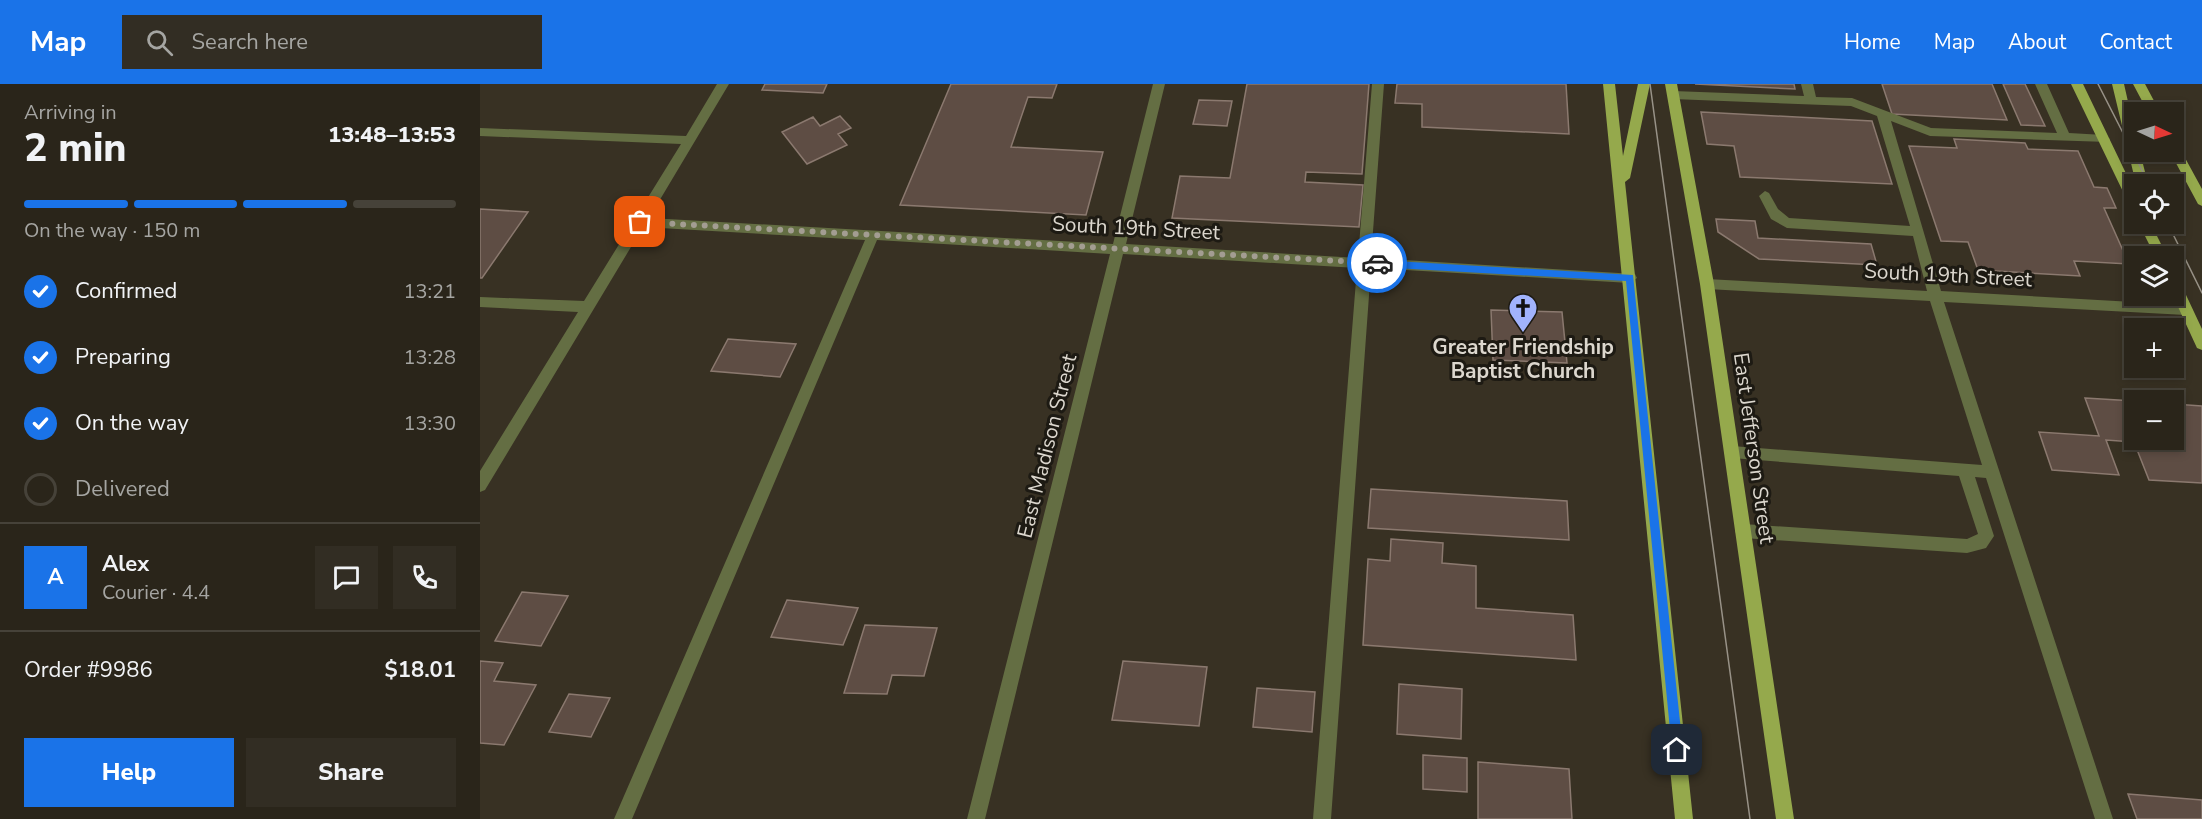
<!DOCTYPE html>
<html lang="en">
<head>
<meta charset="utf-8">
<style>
	body { margin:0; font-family:"Nunito Sans",sans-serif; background:#322d23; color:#f1f3f6; height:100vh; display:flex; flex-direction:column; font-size:22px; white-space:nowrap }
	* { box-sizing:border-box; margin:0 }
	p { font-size:20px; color:#a5a5a2 }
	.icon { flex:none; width:33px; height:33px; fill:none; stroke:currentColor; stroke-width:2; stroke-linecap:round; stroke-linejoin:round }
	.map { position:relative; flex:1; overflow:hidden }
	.details { display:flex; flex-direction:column; background:#2a251a; width:480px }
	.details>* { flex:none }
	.needle { width:39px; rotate:94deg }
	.fabs { position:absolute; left:1644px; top:18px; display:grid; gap:12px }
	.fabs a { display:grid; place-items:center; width:60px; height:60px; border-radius:0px; background:#2a251a; box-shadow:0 3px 9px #0003,0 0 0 2px #464239; font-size:30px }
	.pin { position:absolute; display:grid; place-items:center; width:51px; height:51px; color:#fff; margin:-26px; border-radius:12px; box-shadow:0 3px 9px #0006 }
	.courier { position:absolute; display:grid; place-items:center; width:60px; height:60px; margin:-30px; border:4px solid #1a73e8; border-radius:50%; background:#fff; color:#222; box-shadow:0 2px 8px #0007 }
	.overview em { font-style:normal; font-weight:800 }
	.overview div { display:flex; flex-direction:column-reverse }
	.overview { display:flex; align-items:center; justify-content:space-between; height:102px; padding:0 24px }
	h1 { font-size:39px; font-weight:800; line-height:45px }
	.bar { display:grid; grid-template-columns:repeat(4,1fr); gap:9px 6px; align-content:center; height:72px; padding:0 24px }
	.bar i { height:8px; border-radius:4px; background:#464239 }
	.bar .current { background:#1a73e8 }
	.bar p { grid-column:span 4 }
	.line { display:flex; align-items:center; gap:15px; padding:0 24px; border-top:2px solid #464239 }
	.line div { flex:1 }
	.round { display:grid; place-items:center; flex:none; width:63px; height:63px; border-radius:0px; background:#322d23 }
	ol { padding:0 24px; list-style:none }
	li { display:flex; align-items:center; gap:18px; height:66px }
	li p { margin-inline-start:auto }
	li .icon { padding:6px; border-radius:50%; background:#1a73e8; color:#fff; stroke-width:4 }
	li:last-child { color:#a5a5a2 }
	li i { width:33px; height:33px; border:3px solid #464239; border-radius:50% }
	.primary-button { display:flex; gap:12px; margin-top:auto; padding:12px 24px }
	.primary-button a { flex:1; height:69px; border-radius:0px; background:#1a73e8; color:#fff; font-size:24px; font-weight:800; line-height:69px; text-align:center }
	.primary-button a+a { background:#322d23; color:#f1f3f6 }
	header { display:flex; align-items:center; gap:36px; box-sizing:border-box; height:84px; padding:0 30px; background:#1a73e8; color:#fff }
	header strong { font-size:28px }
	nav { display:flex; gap:33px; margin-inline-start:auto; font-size:21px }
	.search { width:420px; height:54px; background:#322d23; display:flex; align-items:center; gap:15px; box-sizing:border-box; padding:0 21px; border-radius:0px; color:#a5a5a2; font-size:22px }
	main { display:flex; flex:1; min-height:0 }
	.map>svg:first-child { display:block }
	.building { fill:#5e4d44; stroke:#8b796f; stroke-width:1.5 }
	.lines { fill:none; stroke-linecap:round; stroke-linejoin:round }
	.minor { fill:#646e43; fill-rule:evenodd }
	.major { fill:#95a94c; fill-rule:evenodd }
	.tram { stroke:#989287; stroke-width:1.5 }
	.route { fill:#1a73e8 }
	.done { stroke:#a39d92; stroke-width:6; stroke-dasharray:0 10.8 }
	.labels { text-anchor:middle; stroke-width:6; stroke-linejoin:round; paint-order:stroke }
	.street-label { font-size:21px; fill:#dcd7ce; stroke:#1d1a13 }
	.poi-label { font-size:21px; font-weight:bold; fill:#dcd7ce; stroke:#1d1a13 }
</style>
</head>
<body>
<header>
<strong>Map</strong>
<div class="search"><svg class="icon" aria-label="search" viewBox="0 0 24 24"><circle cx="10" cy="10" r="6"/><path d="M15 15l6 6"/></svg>Search here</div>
<nav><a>Home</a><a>Map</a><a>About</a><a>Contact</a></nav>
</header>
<main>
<section class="details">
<div class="overview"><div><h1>2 min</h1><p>Arriving in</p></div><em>13:48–13:53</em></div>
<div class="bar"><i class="current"></i><i class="current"></i><i class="current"></i><i></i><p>On the way · 150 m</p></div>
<ol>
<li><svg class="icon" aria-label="check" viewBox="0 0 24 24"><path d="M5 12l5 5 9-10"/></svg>Confirmed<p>13:21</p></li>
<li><svg class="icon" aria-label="check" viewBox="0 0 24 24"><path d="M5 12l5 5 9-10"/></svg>Preparing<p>13:28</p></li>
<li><svg class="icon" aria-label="check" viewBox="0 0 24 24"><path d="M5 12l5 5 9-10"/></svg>On the way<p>13:30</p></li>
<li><i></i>Delivered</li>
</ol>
<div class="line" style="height:108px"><b class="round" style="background:#1a73e8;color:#fff">A</b><div><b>Alex</b><p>Courier · 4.4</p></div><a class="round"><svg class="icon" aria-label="chat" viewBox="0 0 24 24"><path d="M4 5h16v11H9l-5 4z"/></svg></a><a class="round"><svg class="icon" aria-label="phone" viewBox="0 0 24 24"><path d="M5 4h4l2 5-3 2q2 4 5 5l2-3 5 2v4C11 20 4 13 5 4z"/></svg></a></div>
<div class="line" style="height:78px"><div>Order #9986</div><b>$18.01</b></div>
<div class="primary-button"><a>Help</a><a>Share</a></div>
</section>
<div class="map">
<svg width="1722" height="735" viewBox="0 0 1722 735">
	<rect width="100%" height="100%" fill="#383123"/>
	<path class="building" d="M285,0H347L343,9L282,6Z
		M471,0H577L572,14L548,13L531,63L623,68L606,131L420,121Z
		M767,0H889L882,90L826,88L825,98L883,101L879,143L692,134L700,92L750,94Z
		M917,0H1086L1089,50L942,43V20L915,19Z
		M1215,0H1314L1315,5Z
		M1402,0H1512L1527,36L1412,30Z
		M1523,0H1545L1565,42L1541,41Z
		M719,16L752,17L747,42L713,40Z
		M1221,28L1392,37L1412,100L1260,93L1254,62L1227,60Z
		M360,32L371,44L358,50L367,61L327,80L302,48L333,33L340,42Z
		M1474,55L1545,59L1548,65L1598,67L1614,103L1627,104L1636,124H1624L1649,180L1594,177L1600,192L1498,186L1488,158L1461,157L1429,62L1477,64Z
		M0,125L48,128L2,194H0Z
		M1236,135L1275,137L1278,154L1391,160L1397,181L1279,175L1238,148Z
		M1011,226L1082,228L1087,279L1013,276Z
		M248,255L316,260L300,293L231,287Z
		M1605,314L1654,317V356H1694V320L1722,322V399L1669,396L1654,358L1626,356L1639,391L1572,386L1559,348L1619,352Z
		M891,405L1087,417L1089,456L888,444Z
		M911,455L963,459L962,479L996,482V524L1093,531L1096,576L883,561L888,475L910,477Z
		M42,508L88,512L61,562L15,557Z
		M307,516L378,524L363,561L291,553Z
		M385,541L457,544L444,592L412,591L407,610L364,609Z
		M0,577L23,579L14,597L56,601L24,661L0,659Z
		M643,577L727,583L719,642L632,636Z
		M919,600L982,605L981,655L917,650Z
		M777,604L835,608L832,648L773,643Z
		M89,610L130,614L111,653L69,648Z
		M943,671L987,674V708L943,705Z
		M998,678L1089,685L1092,735H998Z
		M1648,710L1722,716V735H1657Z"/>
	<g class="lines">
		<path class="minor" d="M237,0H249L169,134L633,160L673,0H685L646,160L878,174L892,0H904L891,174L1155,190L1157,194L1150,199L891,184L851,735H833L877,184L643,170L505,735H487L630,170L397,156L152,735H134L385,156L163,143L5,406L0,408V387L98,228L0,223V213L104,217L201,60L0,52V44L206,52Z
			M1321,0H1333L1336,13L1372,14L1451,44L1577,49L1555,0H1567L1589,49L1624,51L1630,55L1628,58L1450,52L1411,37L1461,207L1706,221L1713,226L1706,231L1464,218L1633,735H1615L1506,394L1495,393L1514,452L1506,464L1487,469L1263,454L1257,452L1255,447L1257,442L1263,440L1487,455L1498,450L1479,392L1252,374L1247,373L1244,368L1247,363L1252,362L1502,381L1450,217L1227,205L1220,200L1227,195L1447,207L1433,152L1307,144L1291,135L1279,112L1285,107L1289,109L1298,125L1309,134L1430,142L1397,32L1371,22L1193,15L1187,11L1193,7L1324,12Z"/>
		<path class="major" d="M1123,0H1135L1143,72L1158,0H1170L1150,94L1145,98L1213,735H1195Z
			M1185,0H1197L1234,200L1314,735H1296L1220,200Z
			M1591,0H1603L1654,106V122L1648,118Z
			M1632,0H1644L1654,44V68H1660L1668,100H1656Z
			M1653,0H1665L1680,28H1668Z
			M1694,60L1698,61L1722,105V122L1718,120L1690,68H1694Z
			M1659,140H1671L1687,172H1675Z
			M1694,195L1699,196L1722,245V266L1717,264L1693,212Z"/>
		<path class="tram" d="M1170,0L1270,735
			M1618,0L1669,100
			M1688,140L1722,209"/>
	</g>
	<path class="route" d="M897,176L1153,191L1203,666L1202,670L1197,672L1192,666L1146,197L897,183L893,179Z"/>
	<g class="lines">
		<path class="done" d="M160,138L897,179"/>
	</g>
	<defs>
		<g id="church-pin" transform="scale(1.5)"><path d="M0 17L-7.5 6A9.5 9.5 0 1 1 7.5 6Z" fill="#a1b3fd" stroke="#1d1a13"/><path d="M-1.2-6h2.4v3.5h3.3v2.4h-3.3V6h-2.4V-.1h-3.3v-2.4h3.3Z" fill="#111"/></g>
	</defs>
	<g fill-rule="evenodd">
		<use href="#church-pin" x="1043" y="224"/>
	</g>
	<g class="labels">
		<g class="street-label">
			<text transform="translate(656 144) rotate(3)" y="7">South 19th Street</text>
			<text transform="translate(1468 191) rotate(3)" y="7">South 19th Street</text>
			<text transform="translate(567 362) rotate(-76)" y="7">East Madison Street</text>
			<text transform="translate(1274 364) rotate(82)" y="7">East Jefferson Street</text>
		</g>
		<g class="poi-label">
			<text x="1043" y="270">Greater Friendship<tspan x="1043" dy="24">Baptist Church</tspan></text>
		</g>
	</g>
</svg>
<div class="fabs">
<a><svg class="needle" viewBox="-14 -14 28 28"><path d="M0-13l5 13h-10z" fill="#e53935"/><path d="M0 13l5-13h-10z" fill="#a5a5a2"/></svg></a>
<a><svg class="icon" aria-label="locate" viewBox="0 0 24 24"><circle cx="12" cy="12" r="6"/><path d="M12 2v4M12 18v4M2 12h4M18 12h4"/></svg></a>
<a><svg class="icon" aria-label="layers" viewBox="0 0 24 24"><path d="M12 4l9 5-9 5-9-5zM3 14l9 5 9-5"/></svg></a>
<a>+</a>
<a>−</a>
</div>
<div class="pin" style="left:160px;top:138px;background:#ea580c"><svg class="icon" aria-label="bag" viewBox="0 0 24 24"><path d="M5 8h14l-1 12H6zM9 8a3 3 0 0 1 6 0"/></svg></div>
<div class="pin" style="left:1197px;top:666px;background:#1f2937"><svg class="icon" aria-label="home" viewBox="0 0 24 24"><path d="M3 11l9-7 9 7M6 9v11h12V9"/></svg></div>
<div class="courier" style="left:897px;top:179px"><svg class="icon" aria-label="car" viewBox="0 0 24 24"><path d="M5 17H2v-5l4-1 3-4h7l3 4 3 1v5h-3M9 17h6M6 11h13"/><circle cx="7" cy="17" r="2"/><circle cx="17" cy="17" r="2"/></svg></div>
</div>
</main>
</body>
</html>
